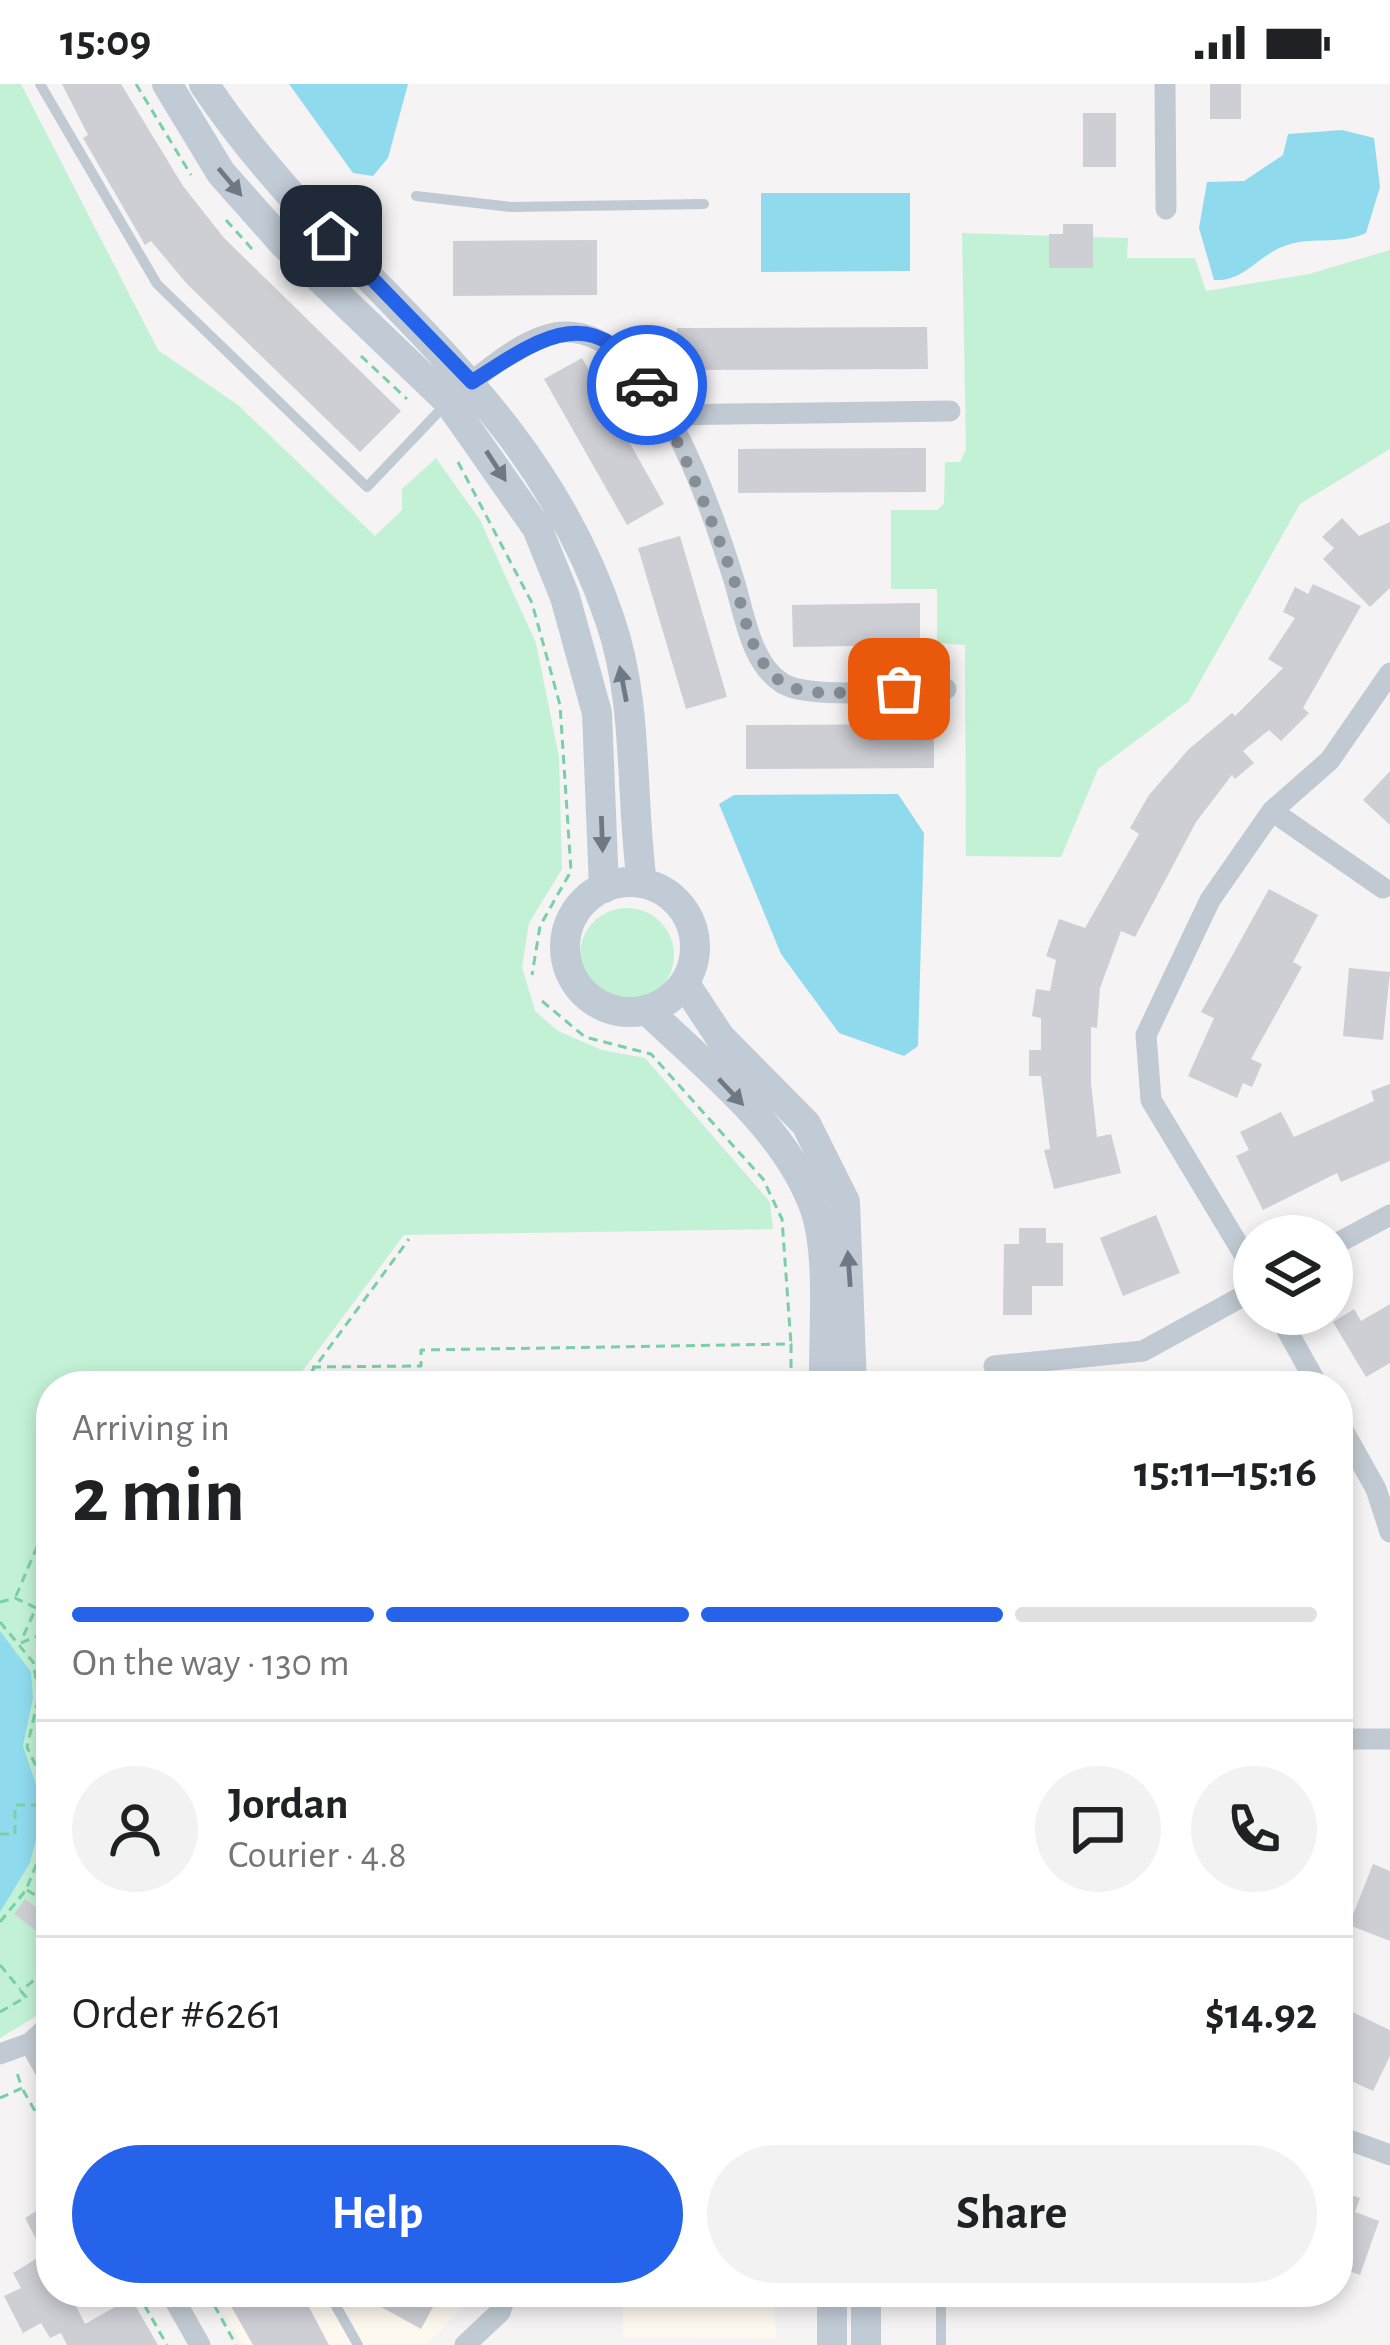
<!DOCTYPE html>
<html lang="en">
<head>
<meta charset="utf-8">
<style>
	body { margin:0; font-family:"Alegreya Sans",sans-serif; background:#f2f2f2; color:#202124; height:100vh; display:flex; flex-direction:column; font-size:45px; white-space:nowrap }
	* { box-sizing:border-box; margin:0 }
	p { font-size:39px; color:#757577 }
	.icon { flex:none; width:66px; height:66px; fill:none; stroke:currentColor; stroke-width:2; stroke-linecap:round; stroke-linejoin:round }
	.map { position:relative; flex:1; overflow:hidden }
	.details { position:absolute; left:36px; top:1287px; width:1317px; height:936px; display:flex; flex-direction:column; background:#fff; border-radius:48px; box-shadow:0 6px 18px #0003 }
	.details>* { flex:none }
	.fabs { position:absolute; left:1233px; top:1131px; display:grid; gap:24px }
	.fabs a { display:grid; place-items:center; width:120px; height:120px; border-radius:50%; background:#fff; box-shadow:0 6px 18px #0003; font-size:60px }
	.pin { position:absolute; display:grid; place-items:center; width:102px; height:102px; color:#fff; margin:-51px; border-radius:24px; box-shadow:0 6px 18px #0006 }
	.courier { position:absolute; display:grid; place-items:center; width:120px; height:120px; margin:-60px; border:9px solid #2563eb; border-radius:50%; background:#fff; color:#222; box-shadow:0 3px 15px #0007 }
	.head em { font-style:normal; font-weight:700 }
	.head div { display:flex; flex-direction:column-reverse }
	.head { display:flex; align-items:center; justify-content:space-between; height:204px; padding:0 36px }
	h1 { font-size:78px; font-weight:700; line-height:90px }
	.bar { display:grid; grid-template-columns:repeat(4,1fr); gap:18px 12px; align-content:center; height:144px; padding:0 36px }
	.bar i { height:15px; border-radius:9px; background:#e0e0e0 }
	.bar .selected { background:#2563eb }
	.bar p { grid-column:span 4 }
	.line { display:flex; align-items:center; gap:30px; padding:0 36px; border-top:3px solid #e0e0e0 }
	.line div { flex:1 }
	.round { display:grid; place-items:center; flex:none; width:126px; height:126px; border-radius:63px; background:#f2f2f2 }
	.action { display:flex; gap:24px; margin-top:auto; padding:24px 36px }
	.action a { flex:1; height:138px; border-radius:72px; background:#2563eb; color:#fff; font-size:48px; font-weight:700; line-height:138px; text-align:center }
	.action a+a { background:#f2f2f2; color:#202124 }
	.status { display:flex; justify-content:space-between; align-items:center; height:84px; padding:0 60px; background:#fff; direction:ltr }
	.status svg { height:33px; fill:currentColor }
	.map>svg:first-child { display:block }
	.commercial { fill:#fdf9ef }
	.green { fill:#c3f1d5 }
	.water { fill:#90daee }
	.building { fill:#cdcfd5 }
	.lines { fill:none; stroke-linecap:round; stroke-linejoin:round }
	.path { stroke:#7ad0a6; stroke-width:3; stroke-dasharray:9 6; stroke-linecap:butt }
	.lane { stroke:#c1cad2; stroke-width:10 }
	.street { stroke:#c1cad2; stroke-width:21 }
	.secondary { stroke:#c1cbd6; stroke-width:30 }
	.oneway { fill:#6e7984 }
	.done { stroke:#868d94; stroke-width:12; stroke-dasharray:0 21.6 }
	.route { stroke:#2563eb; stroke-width:15 }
</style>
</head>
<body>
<div class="status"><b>15:09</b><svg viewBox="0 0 49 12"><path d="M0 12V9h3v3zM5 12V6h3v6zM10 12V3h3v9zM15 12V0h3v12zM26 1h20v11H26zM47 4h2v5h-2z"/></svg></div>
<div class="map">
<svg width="1390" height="2261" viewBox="0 0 1390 2261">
	<rect width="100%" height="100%" fill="#f5f3f3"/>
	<path class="commercial" d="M214,2208H476L427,2261H243Z
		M623,2217H774L776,2255L623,2253Z"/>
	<path class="green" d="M0,0H21L158,266L238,321L375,452L402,426V405L436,374L480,436L536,559L559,673L562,785L529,839L522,883L535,927L558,947L602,966L645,974L770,1118L773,1145L404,1151L295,1297L297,1302H51V1900L43,1908L45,1927L0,1954Z
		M962,149L1128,154L1127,174H1195L1206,207L1309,190L1390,166V365L1300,420L1189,617L1098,685L1061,773L966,772L965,561L937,559V505H891V426H937L944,420L945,378H960L966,365Z
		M580 871a47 47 0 1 1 94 0a47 47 0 1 1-94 0Z"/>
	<path class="water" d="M289,0H408L388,74L373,92L353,89Z
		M1342,46L1374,54L1380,103L1366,149C1338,162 1310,151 1282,163C1257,173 1243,198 1214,196L1199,144L1207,98L1244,97L1283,71L1288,50Z
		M761,109H910V187L761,188Z
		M898,710L924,749L918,962L904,972L839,949L781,870L719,720L734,711Z
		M0,1547L31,1588L33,1614L23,1662L44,1724L30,1779L0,1828Z"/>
	<path class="building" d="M62,0H121L183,102L224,154L401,327L360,368L188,201L151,157L145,161L83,54L88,51Z
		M1210,0H1241V35H1210Z
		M1083,29H1116V83H1083Z
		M1063,140H1093V184H1049V150H1063Z
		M597,156V211L453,212V157Z
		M927,243L928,285L677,286V244Z
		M582,274L664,420L627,441L544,295Z
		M926,364V408L738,409V365Z
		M1342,434L1359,452L1390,438V504L1370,523L1323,475L1334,464L1322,453Z
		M680,452L727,613L686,625L638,464Z
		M1313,500L1361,522L1303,624L1309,629L1281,657L1269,646L1243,667L1254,679L1235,695L1232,691L1196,738L1135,853L1121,847L1100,904L1097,944L1091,943V1000L1097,1053L1111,1050L1121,1089L1054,1105L1044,1066L1050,1065L1041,992H1029V966H1041V934L1032,932L1036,905L1050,907L1056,876L1046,872L1059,835L1085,844L1139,750L1130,744L1149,711L1189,665L1232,629L1235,632L1283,584L1268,575L1295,534L1283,528L1295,503L1308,510Z
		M920,519V561L793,563L792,521Z
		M934,640V684L746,685V641Z
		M1390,687V741L1363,716Z
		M1269,805L1318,831L1293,878L1302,883L1251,975L1262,980L1252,1003L1243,999L1237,1014L1188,992L1214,934L1201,928Z
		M1349,884L1390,888L1383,956L1343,952Z
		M1390,1000V1077L1341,1098L1337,1089L1263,1126L1236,1072L1249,1066L1240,1048L1281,1028L1294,1053L1374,1017L1371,1007Z
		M1156,1131L1180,1189L1123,1212L1100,1154Z
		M1019,1144H1046V1159H1063V1202H1032V1231H1003L1004,1160H1019Z
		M1390,1220V1279L1366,1293L1333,1238L1354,1225L1361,1237Z
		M1338,1547H1353V1608H1338Z
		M1373,1780L1390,1787V1857L1349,1841Z
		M25,1815L51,1835V1858L14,1830Z
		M1350,1927L1390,1946V1972L1373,2007L1338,1991V1952Z
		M1338,2107L1360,2114L1355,2128L1379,2137L1360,2191L1338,2183Z
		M51,2118V2208H69L85,2240L131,2214L158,2261H67L61,2249L50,2254L41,2239L23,2249L4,2212L21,2204L13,2189L44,2170L25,2134Z
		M223,2208H301L329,2261H253Z
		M354,2208H441L421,2245Z"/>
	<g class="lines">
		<path class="path" d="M136,0L191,91
			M226,136L252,165
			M361,272L407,315
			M458,378L532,519L560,621L571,787L540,842L532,891
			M542,917L585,953L651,970L763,1095L782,1135L791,1260
			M312,1283L421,1282V1266L791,1260V1302
			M301,1302L409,1155
			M16,1512L39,1458L51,1452
			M0,1518L15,1514L36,1524L21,1557
			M0,1538L33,1578L39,1612L27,1663L51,1714
			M21,1559L44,1549L51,1559
			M0,1750H15V1721H51
			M27,1806L51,1821
			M0,1838L26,1806L51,1744
			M0,1881L20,1905
			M0,1928L26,1913L21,1907L51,1882
			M23,2006L51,2055
			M0,2014L22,2004L17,1989
			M137,2208L167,2261
			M207,2208L236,2261"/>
		<path class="lane" d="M40,0L157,200L367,403L446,320
			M416,112L511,123L704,120
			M328,2208L358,2261
			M941,2208V2261"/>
		<path class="street" d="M1165,0L1166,125
			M458,309C485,287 531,246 568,248C655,251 711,423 733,493C744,527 750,579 782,599C810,617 910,605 946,605
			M665,331L950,327
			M1272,727L1383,804
			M1332,1162L1390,1131
			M1254,1187L1151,1016L1146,951L1210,816L1272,727L1330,676L1390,589
			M1278,1230L1318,1302
			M994,1282L1143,1267L1254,1206
			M1338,1337L1376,1405L1390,1448
			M1338,1655H1390
			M30,1959L51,1997
			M0,1970L30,1959L51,1940
			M1338,2052L1390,2071
			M170,2208L200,2261
			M465,2261L500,2228L507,2208"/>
		<path class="secondary" d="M167,0L221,89L284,160L448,317L537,444L565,513L597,629L604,804
			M204,0C335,197 530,297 610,536C639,620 630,712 642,799
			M565 863a65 65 0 1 1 130 0a65 65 0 1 1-130 0Z
			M685,900L720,953L806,1040L845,1118L852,1302
			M647,926C707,984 786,1044 815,1125C831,1172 823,1251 824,1302
			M866,2208V2261
			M832,2261V2208"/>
	</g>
	<defs><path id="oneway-solid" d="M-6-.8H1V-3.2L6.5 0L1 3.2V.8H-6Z" transform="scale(3)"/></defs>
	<g class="oneway">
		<use href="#oneway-solid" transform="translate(230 98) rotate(50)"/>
		<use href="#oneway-solid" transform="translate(496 382) rotate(57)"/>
		<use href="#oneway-solid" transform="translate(623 600) rotate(-101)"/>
		<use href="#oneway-solid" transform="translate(602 750) rotate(88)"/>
		<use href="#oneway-solid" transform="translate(731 1008) rotate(47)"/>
		<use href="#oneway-solid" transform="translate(849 1185) rotate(-94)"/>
	</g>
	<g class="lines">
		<path class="done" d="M647,301C681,358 704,418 728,479C744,517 745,570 780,597C806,617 867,606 899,605"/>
		<path class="route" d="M331,152L472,298C537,256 594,212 647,301"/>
	</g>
</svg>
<div class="fabs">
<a><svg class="icon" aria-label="layers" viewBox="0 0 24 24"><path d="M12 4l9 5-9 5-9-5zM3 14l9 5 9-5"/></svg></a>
</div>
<div class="pin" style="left:899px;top:605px;background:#ea580c"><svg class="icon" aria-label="bag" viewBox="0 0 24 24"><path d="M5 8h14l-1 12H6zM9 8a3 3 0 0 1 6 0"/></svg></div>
<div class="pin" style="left:331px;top:152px;background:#1f2937"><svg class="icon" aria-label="home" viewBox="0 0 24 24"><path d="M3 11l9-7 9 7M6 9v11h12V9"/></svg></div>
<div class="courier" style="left:647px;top:301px"><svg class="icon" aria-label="car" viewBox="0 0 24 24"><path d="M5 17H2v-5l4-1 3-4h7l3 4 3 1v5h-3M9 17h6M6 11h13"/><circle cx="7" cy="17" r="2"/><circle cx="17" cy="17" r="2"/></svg></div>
<section class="details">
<div class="head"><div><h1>2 min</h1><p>Arriving in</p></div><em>15:11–15:16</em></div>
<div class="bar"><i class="selected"></i><i class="selected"></i><i class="selected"></i><i></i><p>On the way · 130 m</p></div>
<div class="line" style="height:216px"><a class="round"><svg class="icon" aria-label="person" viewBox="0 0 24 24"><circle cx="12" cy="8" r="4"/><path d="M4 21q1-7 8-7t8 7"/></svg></a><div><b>Jordan</b><p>Courier · 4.8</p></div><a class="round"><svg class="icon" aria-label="chat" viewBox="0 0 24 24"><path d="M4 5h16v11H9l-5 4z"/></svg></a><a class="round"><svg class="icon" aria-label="phone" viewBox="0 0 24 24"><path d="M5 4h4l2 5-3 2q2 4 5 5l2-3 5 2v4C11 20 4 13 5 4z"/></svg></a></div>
<div class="line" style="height:156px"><div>Order #6261</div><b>$14.92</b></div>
<div class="action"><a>Help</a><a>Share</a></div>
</section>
</div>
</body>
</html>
